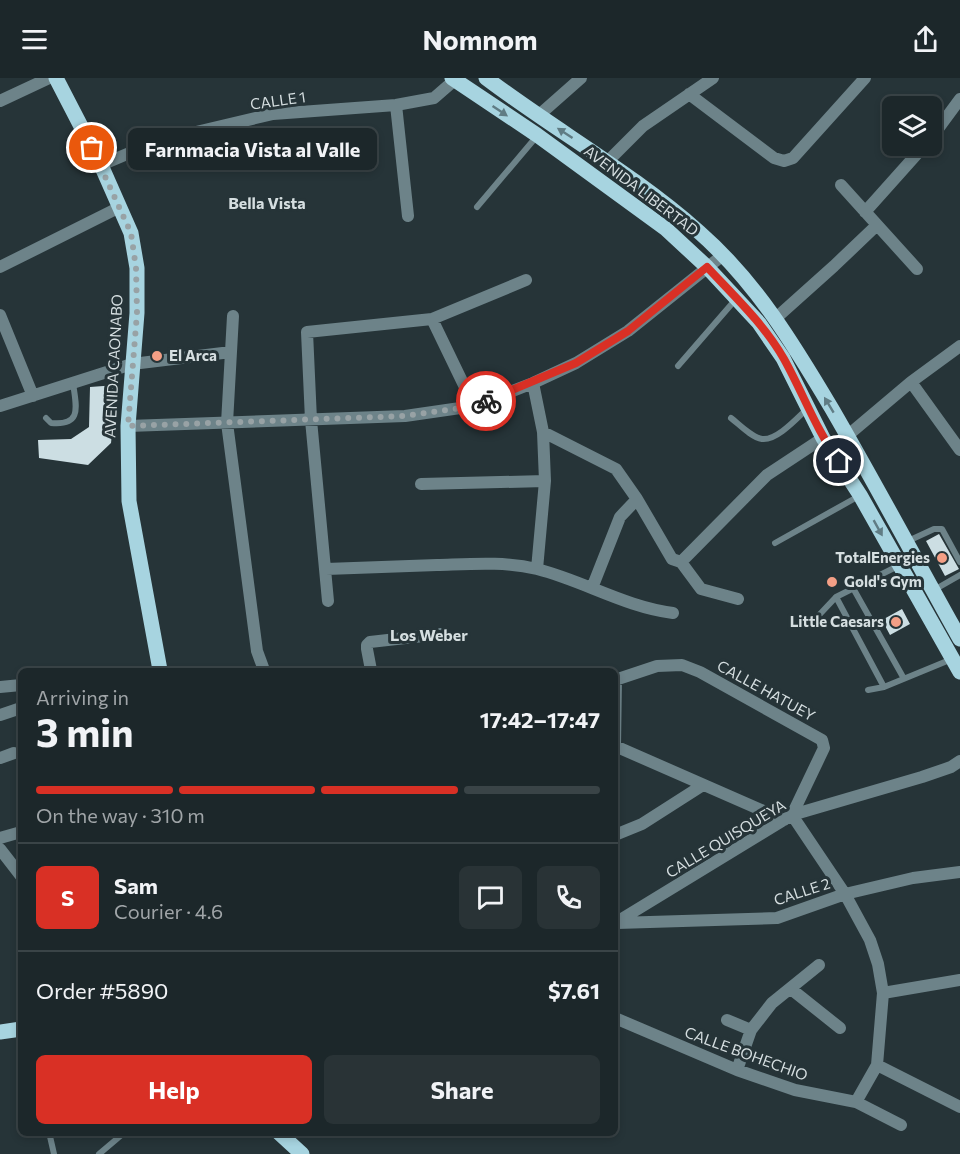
<!DOCTYPE html>
<html lang="en">
<head>
<meta charset="utf-8">
<style>
	body { margin:0; font-family:Commissioner,sans-serif; background:#293336; color:#f1f3f6; height:100vh; display:flex; flex-direction:column; font-size:22px; white-space:nowrap }
	* { box-sizing:border-box; margin:0 }
	p { font-size:20px; color:#a0a5a8 }
	.icon { flex:none; width:33px; height:33px; fill:none; stroke:currentColor; stroke-width:2; stroke-linecap:round; stroke-linejoin:round }
	.map { position:relative; flex:1; overflow:hidden }
	.side { position:absolute; left:18px; top:590px; width:600px; height:468px; display:flex; flex-direction:column; background:#1c272a; border-radius:9px; box-shadow:0 3px 9px #0003,0 0 0 2px #3a4447 }
	.side>* { flex:none }
	.tools { position:absolute; left:882px; top:18px; display:grid; gap:12px }
	.tools a { display:grid; place-items:center; width:60px; height:60px; border-radius:9px; background:#1c272a; box-shadow:0 3px 9px #0003,0 0 0 2px #3a4447; font-size:30px }
	.pin { position:absolute; display:grid; place-items:center; width:51px; height:51px; color:#fff; margin:-26px; border:3px solid #fff; border-radius:50%; box-shadow:0 2px 6px #0007 }
	.courier { position:absolute; display:grid; place-items:center; width:60px; height:60px; margin:-30px; border:4px solid #d93025; border-radius:50%; background:#fff; color:#222; box-shadow:0 2px 8px #0007 }
	.bubble { position:absolute; height:42px; border-radius:9px; background:#1c272a; box-shadow:0 3px 9px #0003,0 0 0 2px #3a4447; font-size:20px; font-weight:700; line-height:42px; text-align:center }
	.overview em { font-style:normal; font-weight:700 }
	.overview div { display:flex; flex-direction:column-reverse }
	.overview { display:flex; align-items:center; justify-content:space-between; height:102px; padding:0 18px }
	h1 { font-size:39px; font-weight:700; line-height:45px }
	.bar { display:grid; grid-template-columns:repeat(4,1fr); gap:9px 6px; align-content:center; height:72px; padding:0 18px }
	.bar i { height:8px; border-radius:4px; background:#3a4447 }
	.bar .on { background:#d93025 }
	.bar p { grid-column:span 4 }
	.line { display:flex; align-items:center; gap:15px; padding:0 18px; border-top:2px solid #3a4447 }
	.line div { flex:1 }
	.round { display:grid; place-items:center; flex:none; width:63px; height:63px; border-radius:9px; background:#293336 }
	.button { display:flex; gap:12px; margin-top:auto; padding:12px 18px }
	.button a { flex:1; height:69px; border-radius:9px; background:#d93025; color:#fff; font-size:24px; font-weight:700; line-height:69px; text-align:center }
	.button a+a { background:#293336; color:#f1f3f6 }
	header { display:flex; justify-content:space-between; align-items:center; height:78px; padding:0 18px; background:#1c272a; font-size:27px; font-weight:700 }
	.map>svg:first-child { display:block }
	.building { fill:#ccdee3 }
	.lines { fill:none; stroke-linecap:round; stroke-linejoin:round }
	.service { stroke:#6d8389; stroke-width:6 }
	.minor { stroke:#6d8389; stroke-width:12 }
	.primary { stroke:#a7d4e0; stroke-width:15 }
	.oneway { fill:#607c84 }
	.done { stroke:#98a2a5; stroke-width:6; stroke-dasharray:0 10.8 }
	.route { stroke:#d93025; stroke-width:8 }
	.poi-dot { fill:#f39f86; stroke:#263438; stroke-width:2 }
	.labels { text-anchor:middle; stroke-width:6; stroke-linejoin:round; paint-order:stroke }
	.street-label { font-size:15px; fill:#d5dee0; stroke:#263438 }
	.poi-label { font-size:15px; font-weight:bold; fill:#d5dee0; stroke:#263438; text-anchor:start }
	.neighbourhood-label { font-size:16px; font-weight:bold; fill:#d5dee0; stroke:#263438 }
</style>
</head>
<body>
<header><svg class="icon" aria-label="menu" viewBox="0 0 24 24"><path d="M4 6h16M4 12h16M4 18h16"/></svg>Nomnom<svg class="icon" aria-label="share" viewBox="0 0 24 24"><path d="M12 15V3M7 8l5-5 5 5M5 13v7h14v-7"/></svg></header>
<div class="map">
<svg width="960" height="1076" viewBox="0 0 960 1076">
	<rect width="100%" height="100%" fill="#263438"/>
	<path class="building" d="M117,307L111,365L88,387L39,380L38,362L71,361L89,349L90,309Z
		M939,456L959,491L945,498L926,463Z
		M902,531L910,546L890,557L882,542Z"/>
	<g class="lines">
		<path class="service" d="M477,129L537,58
			M678,288L736,221
			M46,340L51,345C83,348 76,328 73,305
			M731,340C739,346 751,359 762,361C777,363 798,339 808,330
			M908,463L934,451H942L960,484
			M775,465L859,418
			M853,510L903,599
			M934,512L960,497
			M836,519L884,609
			M820,536L836,519L898,488
			M868,612L884,609L952,581
			M49,1054L54,1076
			M99,1076L125,1054"/>
		<path class="minor" d="M689,16L774,80L784,83L793,80L865,0
			M0,23L49,0
			M396,27L408,138
			M538,38L581,0
			M932,59L960,21
			M608,83L643,48L713,0
			M101,87L158,63L273,36L396,27L434,20L457,0
			M841,107L917,191
			M865,134L924,68
			M0,189L120,129
			M0,237L33,318
			M233,238L227,345L257,573L264,592
			M776,240L834,188L877,147
			M432,241L474,328
			M911,304L960,372
			M533,305L543,354L545,403L537,491
			M0,328L132,286L231,274
			M128,348L405,338L474,328L533,305L576,285L628,253L723,177
			M543,354L616,391L637,421L672,481L681,484L767,397L823,360
			M829,370L847,358L911,304L960,268
			M421,406L545,403
			M681,484L701,511L738,521
			M326,491C363,490 400,488 437,487C470,486 504,483 537,491C584,503 625,529 673,535
			M592,510L620,439L637,421
			M328,523L311,342L307,254L432,241L526,202
			M371,592L367,571V567L370,564L441,556
			M615,602L657,588L682,587L700,594L822,662L824,670L792,737L845,816L870,862L878,886L883,915L877,987L856,1024
			M0,609L21,607
			M0,637L21,630
			M615,668L784,742
			M615,668L616,602
			M0,680L14,675
			M615,757L642,746L703,707
			M0,760L21,754
			M0,771L21,798
			M615,845L792,737L922,699L951,689L960,683
			M617,845L777,840L845,816L913,800L960,794
			M791,911L840,950
			M883,915L960,902
			M615,940L737,992L795,1012L856,1024L901,1047
			M727,942L751,952
			M877,987L960,1029
			M737,992L751,952L772,925L819,887"/>
		<path class="primary" d="M56,0L101,87L131,155L137,190V235L128,348L129,423L160,592
			M452,0L537,57L666,151L707,189L759,245L783,280L823,360L860,417L960,594
			M486,0C556,53 634,96 699,154C756,204 794,267 832,331C876,407 917,484 960,561
			M0,954L21,951
			M278,1054L302,1076"/>
	</g>
	<defs><path id="oneway-solid" d="M-6-.8H1V-3.2L6.5 0L1 3.2V.8H-6Z" transform="scale(1.5)"/></defs>
	<g class="oneway">
		<use href="#oneway-solid" transform="translate(500 33) rotate(34)"/>
		<use href="#oneway-solid" transform="translate(565 55) rotate(-147)"/>
		<use href="#oneway-solid" transform="translate(829 327) rotate(-121)"/>
		<use href="#oneway-solid" transform="translate(878 450) rotate(61)"/>
	</g>
	<g class="lines">
		<path class="done" d="M92,70L131,155L136,190L137,235L128,348L405,338L474,328L486,323"/>
		<path class="route" d="M486,323L576,285L628,253L707,189C734,218 764,246 784,281C803,315 816,352 839,383"/>
	</g>
	<g class="poi-dot">
		<circle cx="157" cy="278" r="6"/>
		<circle cx="942" cy="480" r="6"/>
		<circle cx="832" cy="504" r="6"/>
		<circle cx="896" cy="544" r="6"/>
	</g>
	<g class="labels">
		<g class="street-label">
			<text transform="translate(278 23) rotate(-8)" y="5">CALLE 1</text>
			<text transform="translate(641 113) rotate(37)" y="5">AVENIDA LIBERTAD</text>
			<text transform="translate(114 288) rotate(-87)" y="5">AVENIDA CAONABO</text>
			<text transform="translate(766 613) rotate(29)" y="5">CALLE HATUEY</text>
			<text transform="translate(726 761) rotate(-31)" y="5">CALLE QUISQUEYA</text>
			<text transform="translate(802 814) rotate(-18)" y="5">CALLE 2</text>
			<text transform="translate(746 976) rotate(20)" y="5">CALLE BOHECHIO</text>
		</g>
		<g class="poi-label">
			<text x="169" y="283">El Arca</text>
			<text x="930" y="485" text-anchor="end">TotalEnergies</text>
			<text x="844" y="509">Gold's Gym</text>
			<text x="884" y="549" text-anchor="end">Little Caesars</text>
		</g>
		<g class="neighbourhood-label">
			<text x="267" y="131">Bella Vista</text>
			<text x="429" y="563">Los Weber</text>
		</g>
	</g>
</svg>
<div class="tools">
<a><svg class="icon" aria-label="layers" viewBox="0 0 24 24"><path d="M12 4l9 5-9 5-9-5zM3 14l9 5 9-5"/></svg></a>
</div>
<div class="pin" style="left:92px;top:70px;background:#ea580c"><svg class="icon" aria-label="bag" viewBox="0 0 24 24"><path d="M5 8h14l-1 12H6zM9 8a3 3 0 0 1 6 0"/></svg></div>
<div class="pin" style="left:839px;top:383px;background:#1f2937"><svg class="icon" aria-label="home" viewBox="0 0 24 24"><path d="M3 11l9-7 9 7M6 9v11h12V9"/></svg></div>
<div class="courier" style="left:486px;top:323px"><svg class="icon" aria-label="bike" viewBox="0 0 24 24"><circle cx="6" cy="16" r="4"/><circle cx="18" cy="16" r="4"/><path d="M6 16l4-8h5l3 8M10 8l3 8H6M13 5h3"/></svg></div>
<div class="bubble" style="left:128px;top:50px;width:249px">Farnmacia Vista al Valle</div>
<section class="side">
<div class="overview"><div><h1>3 min</h1><p>Arriving in</p></div><em>17:42–17:47</em></div>
<div class="bar"><i class="on"></i><i class="on"></i><i class="on"></i><i></i><p>On the way · 310 m</p></div>
<div class="line" style="height:108px"><b class="round" style="background:#d93025;color:#fff">S</b><div><b>Sam</b><p>Courier · 4.6</p></div><a class="round"><svg class="icon" aria-label="chat" viewBox="0 0 24 24"><path d="M4 5h16v11H9l-5 4z"/></svg></a><a class="round"><svg class="icon" aria-label="phone" viewBox="0 0 24 24"><path d="M5 4h4l2 5-3 2q2 4 5 5l2-3 5 2v4C11 20 4 13 5 4z"/></svg></a></div>
<div class="line" style="height:78px"><div>Order #5890</div><b>$7.61</b></div>
<div class="button"><a>Help</a><a>Share</a></div>
</section>
</div>
</body>
</html>
